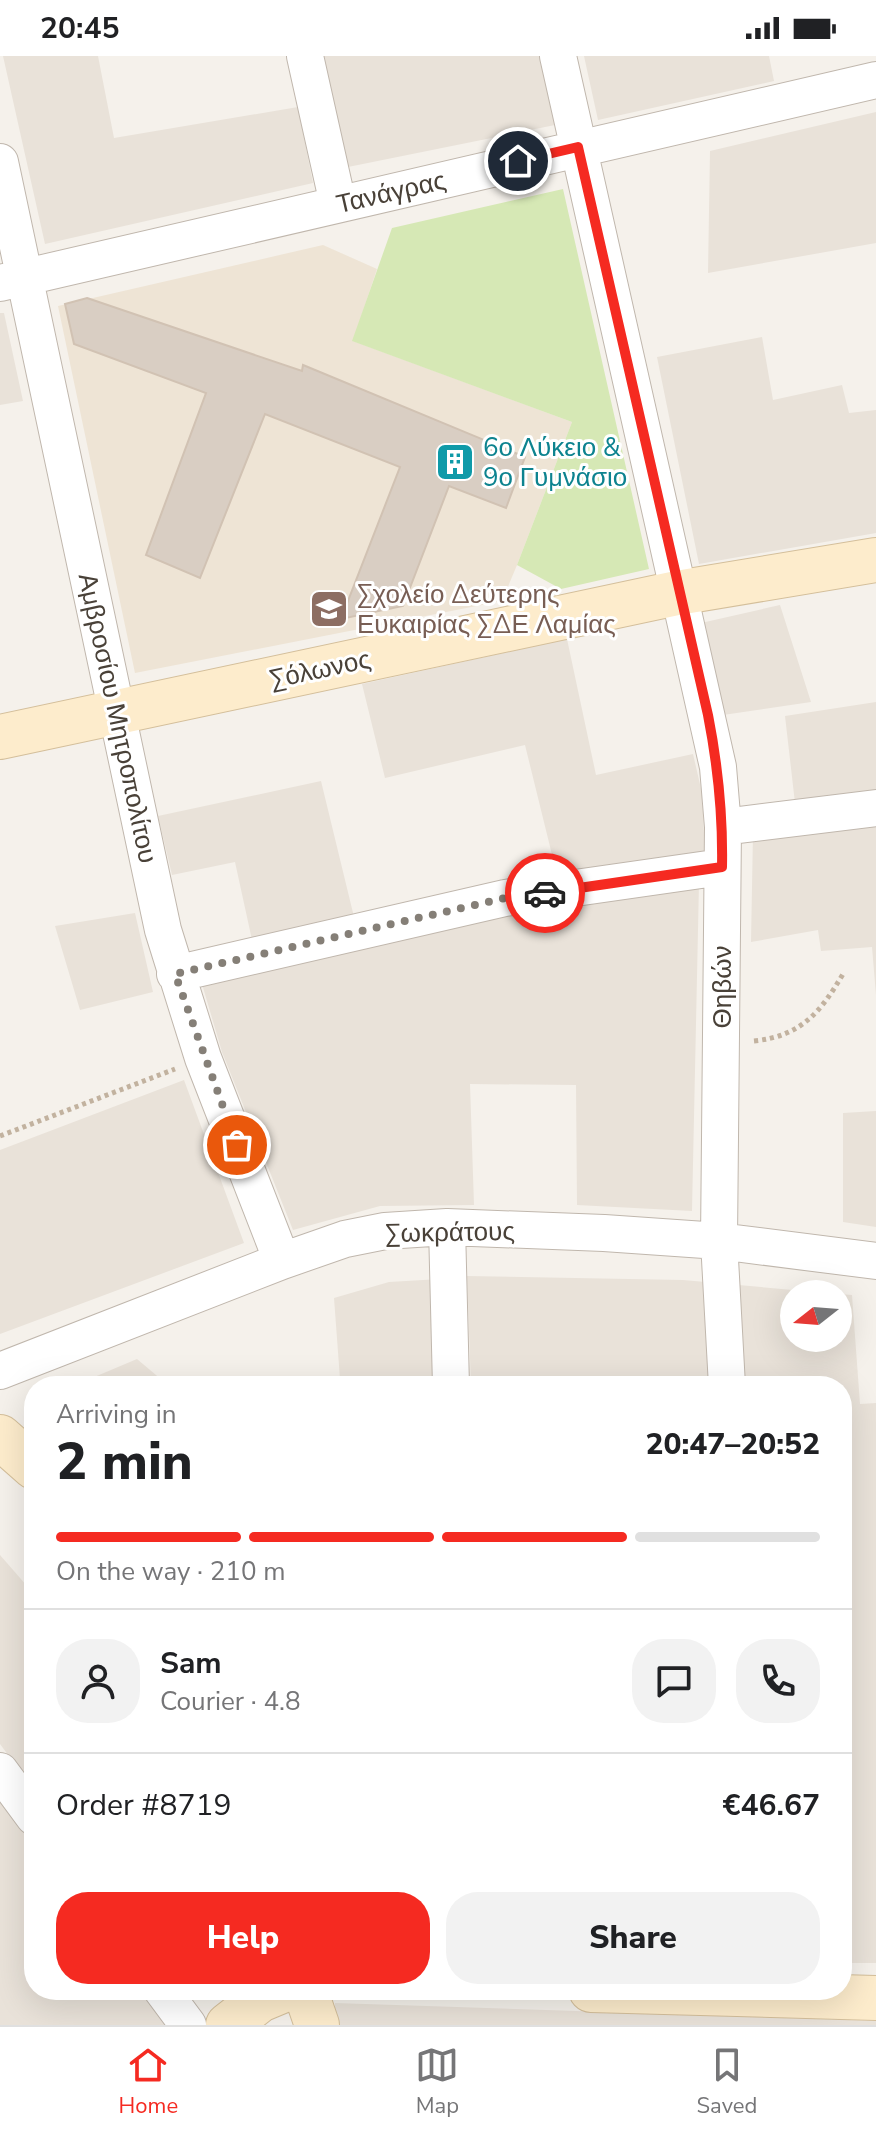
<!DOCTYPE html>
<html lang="en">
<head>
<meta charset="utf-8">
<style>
	body { margin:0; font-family:"Nunito Sans",sans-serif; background:#f2f2f2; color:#202124; height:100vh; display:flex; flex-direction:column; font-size:30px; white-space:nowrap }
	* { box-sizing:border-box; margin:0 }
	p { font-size:26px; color:#757577 }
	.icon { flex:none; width:44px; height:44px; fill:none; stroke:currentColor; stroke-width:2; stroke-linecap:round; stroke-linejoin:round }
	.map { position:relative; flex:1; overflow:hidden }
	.drawer { position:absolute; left:24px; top:1320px; width:828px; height:624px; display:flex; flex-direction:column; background:#fff; border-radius:32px; box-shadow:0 8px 32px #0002 }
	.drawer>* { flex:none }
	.needle { width:52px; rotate:253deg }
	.tools { position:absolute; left:780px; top:1224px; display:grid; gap:16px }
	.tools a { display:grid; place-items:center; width:72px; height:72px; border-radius:50%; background:#fff; box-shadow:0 8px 32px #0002; font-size:40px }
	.pin { position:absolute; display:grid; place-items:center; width:68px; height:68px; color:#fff; margin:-34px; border:4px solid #fff; border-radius:50%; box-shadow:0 2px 8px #0007 }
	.courier { position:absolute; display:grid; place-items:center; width:80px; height:80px; margin:-40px; border:6px solid #f52a21; border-radius:50%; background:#fff; color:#222; box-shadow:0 2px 10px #0007 }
	.summary em { font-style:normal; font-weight:800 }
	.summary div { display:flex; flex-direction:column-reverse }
	.summary { display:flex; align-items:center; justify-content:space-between; height:136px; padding:0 32px }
	h1 { font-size:52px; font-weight:800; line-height:60px }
	.bar { display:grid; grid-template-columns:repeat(4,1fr); gap:12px 8px; align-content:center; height:96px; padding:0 32px }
	.bar i { height:10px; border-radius:6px; background:#e0e0e0 }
	.bar .active { background:#f52a21 }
	.bar p { grid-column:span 4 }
	.line { display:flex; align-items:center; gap:20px; padding:0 32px; border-top:2px solid #e0e0e0 }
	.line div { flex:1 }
	.round { display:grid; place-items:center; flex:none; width:84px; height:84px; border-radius:32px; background:#f2f2f2 }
	.button { display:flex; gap:16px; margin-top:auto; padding:16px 32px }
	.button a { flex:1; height:92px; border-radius:32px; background:#f52a21; color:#fff; font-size:32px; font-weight:800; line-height:92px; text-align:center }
	.button a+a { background:#f2f2f2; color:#202124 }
	.status { display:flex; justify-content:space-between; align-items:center; height:56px; padding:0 40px; background:#fff; direction:ltr }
	.status svg { height:22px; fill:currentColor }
	.menu { display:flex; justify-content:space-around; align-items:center; height:112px; border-top:2px solid #e0e0e0; background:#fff; font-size:22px; color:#757577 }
	.menu a { display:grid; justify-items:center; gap:4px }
	.menu .active { color:#f52a21 }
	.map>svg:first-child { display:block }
	.residential { fill:#e9e2d9 }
	.education { fill:#eee4d5 }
	.green { fill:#d6e8b5 }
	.building { fill:#d9cec3; stroke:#d1c2b3; stroke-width:2 }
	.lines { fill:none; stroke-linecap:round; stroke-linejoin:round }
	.street-casing { stroke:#c0b7ad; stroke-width:38 }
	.secondary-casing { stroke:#d4bf9b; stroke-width:46 }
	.path { stroke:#c2b29f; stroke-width:5; stroke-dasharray:4 4; stroke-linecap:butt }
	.street { stroke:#fff; stroke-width:36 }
	.secondary { stroke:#fdeccc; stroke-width:44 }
	.done { stroke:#857f77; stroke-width:8; stroke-dasharray:0 14.4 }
	.route { stroke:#f52a21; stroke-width:10 }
	.labels { text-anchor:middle; stroke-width:6; stroke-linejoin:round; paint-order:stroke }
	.street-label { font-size:26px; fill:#494138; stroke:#fff }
	.culture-label { font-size:26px; fill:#0d838f; stroke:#fff; text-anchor:start }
	.education-label { font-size:26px; fill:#785e54; stroke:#fff; text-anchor:start }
</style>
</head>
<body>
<div class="status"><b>20:45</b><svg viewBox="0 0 49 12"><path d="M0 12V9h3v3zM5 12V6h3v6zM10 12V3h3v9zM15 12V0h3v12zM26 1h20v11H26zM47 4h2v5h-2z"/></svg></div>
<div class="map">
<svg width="876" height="1969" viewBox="0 0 876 1969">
	<rect width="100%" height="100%" fill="#f5f1eb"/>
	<path class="residential" d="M3,0H98L114,82L298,51L313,127L45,188Z
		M320,0H540L555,69L343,112Z
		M584,0H769L774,25L598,64Z
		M876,56V187L708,217L710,95Z
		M0,257H4L23,345L0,349Z
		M762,281L773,344L842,329L849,357L876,354V477L699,508L657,301Z
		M780,549L811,646L723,659L701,567Z
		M567,583L596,719L693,698L702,737L705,797L557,819L525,689L385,722L362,628Z
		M876,646V738L795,747L785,660Z
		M321,725L354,861L252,884L235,806L172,819L158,760Z
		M876,763V939L872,891L821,895L818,874L751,886L753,777Z
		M699,827L692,1155L577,1149L576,1029L470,1028L474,1149L380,1150L293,1174L222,996L202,928L471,865Z
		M135,857L153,936L80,954L55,870Z
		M184,1024L244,1187L0,1278V1094Z
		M876,1055V1171L843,1166V1057Z
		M467,1220L683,1224L837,1238H794V1282H838V1238L852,1239L860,1348L876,1347V1907H842V1330H471Z
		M440,1223L443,1330H298L340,1323L334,1242L389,1226Z
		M137,1303L169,1330H73Z
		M0,1499L34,1538V1734L0,1688Z
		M0,1742L34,1787V1934H146L172,1969H0Z
		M335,1947L876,1965V1969H340L335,1960Z"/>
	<path class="education" d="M323,189L377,213L353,285L572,366L517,509L502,545L135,617L58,250Z"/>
	<path class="green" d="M563,133L649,513L561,533L517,509L572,366L352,285L392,172Z"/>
	<path class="building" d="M87,242L302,315L303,309L525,401L506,452L449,430L403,550L341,563L400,411L265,358L200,522L146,499L206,337L74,288L65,248Z"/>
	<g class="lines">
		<g class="street-casing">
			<path id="street" d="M305,0L338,148
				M558,0L718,711L723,771L719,1185L727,1330
				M0,106L163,874L203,1002L282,1205
				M0,227L876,24
				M723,771L876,752
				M175,918L505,842L722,811
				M447,1171L451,1330
				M0,1315L282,1205L345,1183L385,1175L447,1171L604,1177L719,1185L876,1205
				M0,1715L34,1761
				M162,1934L188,1969"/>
		</g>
		<g class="secondary-casing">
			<path id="secondary" d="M0,681L677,537L876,504
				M0,1381L34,1411
				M305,1934L317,1969
				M591,1934L876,1942
				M228,1969L260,1944L284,1934"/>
		</g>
		<path class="path" d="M754,985C801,980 820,957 843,918
			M0,1080L175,1013"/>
		<use href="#street" class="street"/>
		<use href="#secondary" class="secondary"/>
	</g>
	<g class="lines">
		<path class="done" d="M237,1089L175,918L505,842L545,837"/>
		<path class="route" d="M518,105L578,91L708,659C718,710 723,759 722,811L545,837"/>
	</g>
	<defs>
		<g id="building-square" transform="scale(2)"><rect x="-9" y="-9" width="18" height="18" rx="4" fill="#0f9aa8" stroke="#fff"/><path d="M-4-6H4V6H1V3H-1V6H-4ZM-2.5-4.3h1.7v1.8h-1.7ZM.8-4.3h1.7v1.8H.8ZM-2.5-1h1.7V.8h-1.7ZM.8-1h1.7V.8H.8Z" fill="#fff"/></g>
		<g id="school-square" transform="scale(2)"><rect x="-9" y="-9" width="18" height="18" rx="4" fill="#8d6e63" stroke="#fff"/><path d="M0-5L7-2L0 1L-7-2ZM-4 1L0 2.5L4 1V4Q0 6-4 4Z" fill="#fff"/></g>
	</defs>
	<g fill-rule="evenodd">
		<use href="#building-square" x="455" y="406"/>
		<use href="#school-square" x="329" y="553"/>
	</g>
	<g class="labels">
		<g class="street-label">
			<text transform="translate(391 136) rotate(-13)" y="9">Τανάγρας</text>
			<text transform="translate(320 613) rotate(-12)" y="9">Σόλωνος</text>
			<text transform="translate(118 662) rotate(78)" y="9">Αμβροσίου Μητροπολίτου</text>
			<text transform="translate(722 931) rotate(-90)" y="9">Θηβών</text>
			<text transform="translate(450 1176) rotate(-1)" y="9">Σωκράτους</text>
		</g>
		<g class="culture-label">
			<text x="483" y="400">6ο Λύκειο &amp;<tspan x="483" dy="30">9ο Γυμνάσιο</tspan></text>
		</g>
		<g class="education-label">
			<text x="357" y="547">Σχολείο Δεύτερης<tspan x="357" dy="30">Ευκαιρίας ΣΔΕ Λαμίας</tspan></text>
		</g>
	</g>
</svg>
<div class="tools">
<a><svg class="needle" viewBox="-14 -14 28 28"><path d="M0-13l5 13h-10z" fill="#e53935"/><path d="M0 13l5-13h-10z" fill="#757577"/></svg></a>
</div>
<div class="pin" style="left:237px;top:1089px;background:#ea580c"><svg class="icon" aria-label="bag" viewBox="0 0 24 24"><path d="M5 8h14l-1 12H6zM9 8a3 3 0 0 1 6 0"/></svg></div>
<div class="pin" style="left:518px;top:105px;background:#1f2937"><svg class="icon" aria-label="home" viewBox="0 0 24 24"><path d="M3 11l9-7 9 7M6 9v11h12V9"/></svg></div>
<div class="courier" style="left:545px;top:837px"><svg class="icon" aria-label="car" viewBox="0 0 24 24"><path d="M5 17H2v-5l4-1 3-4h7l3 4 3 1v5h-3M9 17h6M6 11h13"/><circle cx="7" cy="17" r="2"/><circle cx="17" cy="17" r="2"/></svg></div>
<section class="drawer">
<div class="summary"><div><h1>2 min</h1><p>Arriving in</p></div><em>20:47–20:52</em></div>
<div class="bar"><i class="active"></i><i class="active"></i><i class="active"></i><i></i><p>On the way · 210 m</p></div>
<div class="line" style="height:144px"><a class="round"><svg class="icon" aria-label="person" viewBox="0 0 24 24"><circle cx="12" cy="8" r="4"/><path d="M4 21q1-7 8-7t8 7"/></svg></a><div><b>Sam</b><p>Courier · 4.8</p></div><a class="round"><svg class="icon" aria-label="chat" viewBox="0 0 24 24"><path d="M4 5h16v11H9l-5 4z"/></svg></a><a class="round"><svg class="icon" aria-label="phone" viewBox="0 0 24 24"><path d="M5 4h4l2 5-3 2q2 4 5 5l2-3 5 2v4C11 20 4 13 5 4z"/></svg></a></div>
<div class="line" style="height:104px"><div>Order #8719</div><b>€46.67</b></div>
<div class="button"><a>Help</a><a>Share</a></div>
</section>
</div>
<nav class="menu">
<a class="active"><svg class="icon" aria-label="home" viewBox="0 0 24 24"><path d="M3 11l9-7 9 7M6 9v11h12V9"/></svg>Home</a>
<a><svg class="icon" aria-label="map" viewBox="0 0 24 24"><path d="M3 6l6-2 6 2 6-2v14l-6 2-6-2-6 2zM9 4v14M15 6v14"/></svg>Map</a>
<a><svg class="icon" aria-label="saved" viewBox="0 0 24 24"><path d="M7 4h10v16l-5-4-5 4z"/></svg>Saved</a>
</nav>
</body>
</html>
